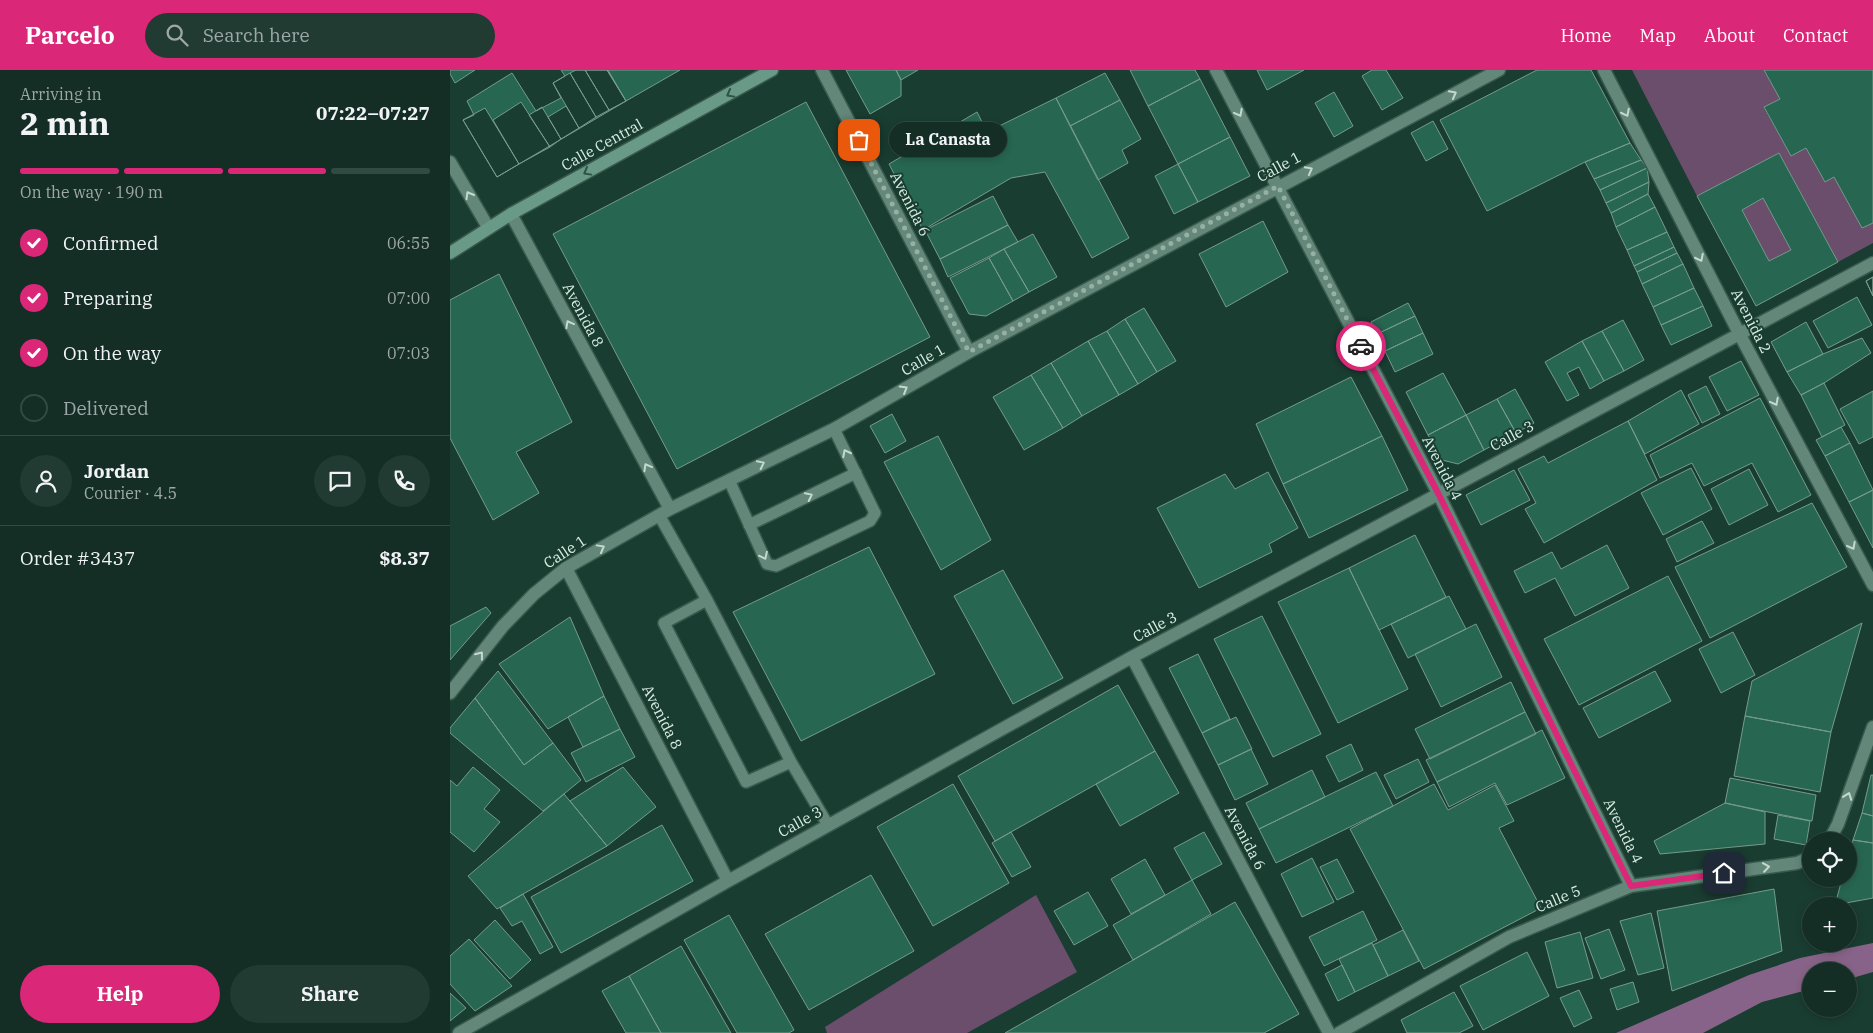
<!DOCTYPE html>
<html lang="en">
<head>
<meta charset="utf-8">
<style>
	body { margin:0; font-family:"IBM Plex Serif",serif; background:#213a32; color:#f1f3f6; height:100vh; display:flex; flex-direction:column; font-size:19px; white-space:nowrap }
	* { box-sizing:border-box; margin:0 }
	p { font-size:16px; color:#9da8a7 }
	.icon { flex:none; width:28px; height:28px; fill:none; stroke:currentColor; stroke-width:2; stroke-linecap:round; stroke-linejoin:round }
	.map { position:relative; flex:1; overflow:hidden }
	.details { display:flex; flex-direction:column; background:#142e25; width:450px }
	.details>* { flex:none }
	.controls { position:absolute; left:1352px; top:762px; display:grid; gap:10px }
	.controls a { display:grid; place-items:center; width:55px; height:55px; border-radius:50%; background:#142e25; box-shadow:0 2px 8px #0003,0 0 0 1px #334a42; font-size:25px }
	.pin { position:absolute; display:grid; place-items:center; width:42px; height:42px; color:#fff; margin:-21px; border-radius:10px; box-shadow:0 2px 8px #0006 }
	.courier { position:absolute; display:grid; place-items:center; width:50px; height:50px; margin:-25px; border:4px solid #db2777; border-radius:50%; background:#fff; color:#222; box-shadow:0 1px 6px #0007 }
	.bubble { position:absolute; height:35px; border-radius:18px; background:#142e25; box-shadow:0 2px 8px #0003,0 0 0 1px #334a42; font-size:16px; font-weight:700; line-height:35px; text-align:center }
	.overview em { font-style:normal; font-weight:700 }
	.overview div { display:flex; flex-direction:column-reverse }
	.overview { display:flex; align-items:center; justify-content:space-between; height:85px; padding:0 20px }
	h1 { font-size:32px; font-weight:700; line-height:38px }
	.bar { display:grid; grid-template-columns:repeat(4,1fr); gap:8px 5px; align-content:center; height:60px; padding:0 20px }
	.bar i { height:6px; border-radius:4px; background:#334a42 }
	.bar .active { background:#db2777 }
	.bar p { grid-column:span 4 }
	.line { display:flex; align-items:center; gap:12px; padding:0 20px; border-top:1px solid #334a42 }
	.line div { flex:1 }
	.round { display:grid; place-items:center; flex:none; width:52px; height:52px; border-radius:26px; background:#213a32 }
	ol { padding:0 20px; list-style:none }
	li { display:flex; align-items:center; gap:15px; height:55px }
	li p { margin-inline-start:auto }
	li .icon { padding:5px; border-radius:50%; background:#db2777; color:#fff; stroke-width:4 }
	li:last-child { color:#9da8a7 }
	li i { width:28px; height:28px; border:2px solid #334a42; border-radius:50% }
	.cta { display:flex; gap:10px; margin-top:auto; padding:10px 20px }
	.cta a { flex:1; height:58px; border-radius:30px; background:#db2777; color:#fff; font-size:20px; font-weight:700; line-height:58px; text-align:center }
	.cta a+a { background:#213a32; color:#f1f3f6 }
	header { display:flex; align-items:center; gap:30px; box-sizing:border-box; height:70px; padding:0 25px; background:#db2777; color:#fff }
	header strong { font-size:24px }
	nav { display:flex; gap:28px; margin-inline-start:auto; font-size:18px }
	.search { width:350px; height:45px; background:#213a32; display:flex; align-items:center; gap:12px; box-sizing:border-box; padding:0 18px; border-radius:28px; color:#9da8a7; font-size:19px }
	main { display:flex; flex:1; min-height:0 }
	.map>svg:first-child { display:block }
	.green { fill:#6a4e6b }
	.water { fill:#886389 }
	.building { fill:#276651; stroke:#769b8c; fill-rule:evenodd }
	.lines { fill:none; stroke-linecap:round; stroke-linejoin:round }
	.service-casing { stroke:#39594e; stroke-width:14 }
	.minor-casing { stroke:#39594e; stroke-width:15 }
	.secondary-casing { stroke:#39594e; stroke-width:15 }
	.service { stroke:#638779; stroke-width:11 }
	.minor { stroke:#638779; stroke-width:12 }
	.secondary { stroke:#699a87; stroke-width:12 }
	.oneway { stroke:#2e5446 }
	.oneway2 { stroke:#c2d9cf }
	.done { stroke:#97b0a6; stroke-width:5; stroke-dasharray:0 9 }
	.route { stroke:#db2777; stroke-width:6 }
	.labels { text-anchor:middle; stroke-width:4; stroke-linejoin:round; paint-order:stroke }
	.street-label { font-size:15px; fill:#daeee5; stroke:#1a3d31 }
</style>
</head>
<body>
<header>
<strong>Parcelo</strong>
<div class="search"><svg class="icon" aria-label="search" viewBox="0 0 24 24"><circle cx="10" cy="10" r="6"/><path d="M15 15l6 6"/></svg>Search here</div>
<nav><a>Home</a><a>Map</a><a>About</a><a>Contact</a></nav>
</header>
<main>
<section class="details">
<div class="overview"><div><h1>2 min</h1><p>Arriving in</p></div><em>07:22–07:27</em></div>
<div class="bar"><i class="active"></i><i class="active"></i><i class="active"></i><i></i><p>On the way · 190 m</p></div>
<ol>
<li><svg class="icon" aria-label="check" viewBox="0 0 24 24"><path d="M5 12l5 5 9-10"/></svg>Confirmed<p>06:55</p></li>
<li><svg class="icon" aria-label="check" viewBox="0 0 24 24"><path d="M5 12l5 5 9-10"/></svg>Preparing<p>07:00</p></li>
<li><svg class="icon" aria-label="check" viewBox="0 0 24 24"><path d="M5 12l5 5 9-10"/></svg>On the way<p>07:03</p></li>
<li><i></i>Delivered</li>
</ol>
<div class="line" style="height:90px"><a class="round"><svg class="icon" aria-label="person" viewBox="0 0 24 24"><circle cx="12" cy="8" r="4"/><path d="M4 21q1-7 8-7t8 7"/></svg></a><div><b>Jordan</b><p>Courier · 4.5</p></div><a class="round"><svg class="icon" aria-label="chat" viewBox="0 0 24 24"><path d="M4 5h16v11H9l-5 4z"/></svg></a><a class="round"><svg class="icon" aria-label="phone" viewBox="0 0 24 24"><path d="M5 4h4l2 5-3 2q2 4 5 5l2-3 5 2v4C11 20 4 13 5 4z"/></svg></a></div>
<div class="line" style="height:65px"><div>Order #3437</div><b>$8.37</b></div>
<div class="cta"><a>Help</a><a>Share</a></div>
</section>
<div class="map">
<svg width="1423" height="963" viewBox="0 0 1423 963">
	<rect width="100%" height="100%" fill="#1a3d31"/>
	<path class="green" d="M1182,0H1314L1330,29L1314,38L1341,86L1356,78L1375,112L1384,107L1412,158L1423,153V173L1388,192L1329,83L1247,126Z
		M1313,128L1341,180L1319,191L1292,140Z
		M586,825L627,902L517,963H377L375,957Z"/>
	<path class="water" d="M1423,873V902L1399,909V901H1361V919L1312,932L1253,963H1166L1299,905L1350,888Z"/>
	<path class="building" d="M0,0H25L5,13L0,4Z
		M111,0H158L176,31L47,107L13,50L24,45L17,31L62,3L86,41L111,28L103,13L115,6Z
		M126,0H135L159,40L146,47L120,3Z
		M135,0H157L176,31L159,40Z
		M157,0H230L176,31Z
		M396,0H446L451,10V26L420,44Z
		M446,0H468L451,10Z
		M680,0H745L750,9L698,36Z
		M807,0H854L817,20Z
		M922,0H936L953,28L932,40L912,6Z
		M1087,0H1141L1180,73L1135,92L1037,141L990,50Z
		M1314,0H1423V153L1412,158L1384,107L1375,112L1356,78L1341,86L1314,37L1330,29Z
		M120,3L146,47L129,58L103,13Z
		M655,3L670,30L620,56L606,28Z
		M750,9L780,67L728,94L698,36Z
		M884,22L903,56L884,67L865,33Z
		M606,28L679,168L642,188L595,102L561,108L473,160L439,94L527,42L537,62Z
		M670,30L691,69L672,80L678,93L648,110L620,56Z
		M71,32L100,77L69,94L43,50Z
		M356,32L480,267L227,399L103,164Z
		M116,36L129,58L111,69L98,47Z
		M92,37L111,69L100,77L79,45Z
		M35,38L69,94L47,107L13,50Z
		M983,51L998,79L976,91L961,63Z
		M780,67L800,106L748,132L728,94Z
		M1180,73L1191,90L1144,109L1135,92Z
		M1329,83L1388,192L1306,236L1247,126ZM1313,128L1341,180L1319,191L1292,140Z
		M1191,90L1197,98L1150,120L1144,109Z
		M728,94L748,132L724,144L705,106Z
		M1197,98L1199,112L1156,133L1150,120Z
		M1199,112L1198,124L1161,143L1156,133Z
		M1198,124L1205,137L1166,157L1161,143Z
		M543,126L558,155L490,189L475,160Z
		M1205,137L1217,162L1177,180L1166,157Z
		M813,151L838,202L776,237L749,184Z
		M558,155L568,172L498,207L490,189Z
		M1217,162L1224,177L1184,196L1177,180Z
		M583,164L607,207L579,222L554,179Z
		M1224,177L1227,183L1187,202L1184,196Z
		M554,179L579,222L563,231L539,188Z
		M1227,183L1233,194L1192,214L1187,202Z
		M539,188L563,231L536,246L519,244L500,208Z
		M1233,194L1244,218L1203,237L1192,214Z
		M49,204L122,352L66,382L89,423L43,450L0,368V230Z
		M1423,207V226L1416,211Z
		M1423,207V226L1416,211Z
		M1244,218L1253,236L1211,255L1203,237Z
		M1407,227L1422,255L1378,278L1363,251Z
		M958,233L965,246L927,264L921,252Z
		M1253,236L1262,256L1221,275L1211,255Z
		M694,238L726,291L707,302L675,249Z
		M965,246L973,263L935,281L927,264Z
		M675,249L707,302L688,314L657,261Z
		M1173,250L1194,290L1174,301L1152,261Z
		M1356,252L1373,284L1337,302L1321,272Z
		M657,261L688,314L669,325L638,271Z
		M1152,261L1174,301L1154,311L1132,271Z
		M973,263L983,284L945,302L935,281Z
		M1412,268L1421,283L1374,313L1351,325L1337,302L1373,284Z
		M638,271L669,325L632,346L601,293Z
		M1132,271L1154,311L1140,319L1129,297L1117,303L1129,325L1117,331L1095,292Z
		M1291,291L1309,325L1277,341L1259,307Z
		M601,293L632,346L613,358L581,305Z
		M993,303L1016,345L978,365L956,322Z
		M581,305L613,358L574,380L543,327Z
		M901,307L932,366L833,414L806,354Z
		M1374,313L1395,355L1372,367L1351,325Z
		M1256,316L1270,344L1252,353L1238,325Z
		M1065,319L1084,353L1066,363L1047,329Z
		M1231,320L1249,354L1195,384L1178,351Z
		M1423,321V367L1409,374L1390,339Z
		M1310,328L1361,425L1328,442L1302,393L1254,416L1242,393L1210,408L1200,385Z
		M1047,329L1066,363L1034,380L1016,345Z
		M442,344L456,371L435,383L420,356Z
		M1016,345L1034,380L1008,394L992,390L978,365Z
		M1178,351L1207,410L1094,473L1075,439L1086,433L1068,399L1094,386L1098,393Z
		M1391,357L1400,373L1375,386L1366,370Z
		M488,366L541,470L491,500L434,392Z
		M932,366L958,420L859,468L833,414Z
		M1400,373L1423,420L1399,432L1375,386Z
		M1241,398L1262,439L1213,465L1191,423Z
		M1299,399L1318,435L1279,455L1261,419Z
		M1064,400L1080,430L1031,455L1016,425Z
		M818,402L848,458L819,474L822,482L749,518L707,438L775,404L785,419Z
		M1423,420V478L1399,432Z
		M1362,433L1397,497L1260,568L1225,497Z
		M1252,451L1264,473L1227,492L1216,469Z
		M965,465L996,527L929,560L899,498Z
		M1157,475L1179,518L1125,546L1105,508L1075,523L1064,501L1102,482L1111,499Z
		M419,477L485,604L351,671L283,542Z
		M899,498L958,619L888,653L828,532Z
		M553,500L613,608L563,634L504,526Z
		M1218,506L1252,571L1129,635L1094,569Z
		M999,526L1016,559L958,588L941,554Z
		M36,537L41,543L0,590V556Z
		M812,546L871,664L823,687L764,569Z
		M120,547L154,626L98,659L49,594Z
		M1412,553L1381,662L1295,646L1302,611Z
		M1026,554L1052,607L991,637L965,584Z
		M1283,562L1305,605L1271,623L1249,579Z
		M748,584L780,649L752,663L719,598Z
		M48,601L103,673L74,695L25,628Z
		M1205,601L1221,631L1149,668L1133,638Z
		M1061,612L1075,642L980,689L965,659Z
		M668,615L705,681L545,771L508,706Z
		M154,626L170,659L133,677L118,647Z
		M25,628L74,695L103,673L131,710L93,741L0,663V658Z
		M1075,642L1086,664L987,712L976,690Z
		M1295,646L1381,662L1370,722L1284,706Z
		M786,647L802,679L768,695L752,663Z
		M170,659L185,687L136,712L121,683Z
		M1092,660L1115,708L1057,735L1045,713L999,737L987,712Z
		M901,674L913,700L889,712L876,686Z
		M801,679L818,714L785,730L768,695Z
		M705,681L729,723L670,756L646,714Z
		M968,689L979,712L946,729L934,705Z
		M23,697L50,720L34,739L50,752L24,782L0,762V710L7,716Z
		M173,697L206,737L157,776L120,731Z
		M862,700L875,727L809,759L796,733Z
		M926,702L943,736L826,793L809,759Z
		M1421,705H1423V746L1412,743Z
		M1280,708L1366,725L1362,751L1275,733Z
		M503,714L559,813L483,856L427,757Z
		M984,714L998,740L1045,715L1064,751L1049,758L1091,838L974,899L900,759Z
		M114,724L157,776L47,839L18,806Z
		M1275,733L1315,742V774L1210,784L1204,771Z
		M1412,743L1423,746V773L1403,770Z
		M1328,745L1360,751L1356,775L1324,769Z
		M212,755L243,811L111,883L81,827Z
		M561,762L581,797L562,807L542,773Z
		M754,762L772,794L742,810L724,778Z
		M1403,770L1423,773V828L1385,835L1392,809H1399V784Z
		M862,788L884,832L852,847L831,804Z
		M695,789L715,825L681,844L661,809Z
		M887,789L904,822L887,830L870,797Z
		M421,805L464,881L359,940L315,864Z
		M742,810L761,844L683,890L663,855Z
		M1324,819L1332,881L1222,921L1207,841Z
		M638,822L658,856L624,875L604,841Z
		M73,824L103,877L90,884L72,851L62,856L50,838Z
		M785,832L849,944L814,963H555Z
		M913,841L927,870L874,896L859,867Z
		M1201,843L1214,898L1188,905L1170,851Z
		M279,845L344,960L339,963H287L234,870Z
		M45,850L81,890L60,909L24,870Z
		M1159,859L1175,900L1151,909L1135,868Z
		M953,860L969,891L938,906L923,875Z
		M1130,862L1143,908L1107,918L1095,872Z
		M19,869L62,916L25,941L0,914V886Z
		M922,873L938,906L905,922L889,889Z
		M231,876L281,963H211L179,906Z
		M1077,882L1099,926L1033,960L1010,916Z
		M892,895L905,922L888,931L875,904Z
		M179,906L211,963H176L152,921Z
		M1183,912L1189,932L1167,940L1160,919Z
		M1129,920L1142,948L1124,957L1110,928Z
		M1004,922L1023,956L1009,963H957L951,950Z
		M0,923L16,938L0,951Z"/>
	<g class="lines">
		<g class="service-casing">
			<path id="service" d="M279,410L317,494L326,496L420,451L425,443L384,359
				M209,445L257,530L341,692L296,712L214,553L257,530
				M299,455L406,403
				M341,692L378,755"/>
		</g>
		<g class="minor-casing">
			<path id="minor" d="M372,0L519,282
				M766,0L988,423L1181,816
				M1154,0L1290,265L1423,515
				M0,92L38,157
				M61,144L220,439
				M116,498L278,811
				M682,587L879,963
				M0,623L53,556L84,524L116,498L220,439L384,359L519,282L1049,0
				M1379,771L1388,754L1423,657
				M9,963L278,811L682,587L1423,193
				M889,963L1059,867L1181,816L1347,793L1361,787"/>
		</g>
		<g class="secondary-casing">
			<path id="secondary" d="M0,183L61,144L322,0"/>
		</g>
		<use href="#service" class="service"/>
		<use href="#minor" class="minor"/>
		<use href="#secondary" class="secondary"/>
	</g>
	<defs><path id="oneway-chevron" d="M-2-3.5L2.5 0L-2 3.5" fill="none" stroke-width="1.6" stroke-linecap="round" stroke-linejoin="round" transform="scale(1.25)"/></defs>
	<g class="oneway">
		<use href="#oneway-chevron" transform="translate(280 24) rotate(151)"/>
		<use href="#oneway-chevron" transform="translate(137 102) rotate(151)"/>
	</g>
	<g class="oneway2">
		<use href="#oneway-chevron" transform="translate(1003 24) rotate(-28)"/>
		<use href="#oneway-chevron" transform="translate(789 43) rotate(62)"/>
		<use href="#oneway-chevron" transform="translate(1176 43) rotate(63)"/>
		<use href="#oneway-chevron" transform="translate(859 100) rotate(-28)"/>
		<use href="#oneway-chevron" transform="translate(19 125) rotate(-120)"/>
		<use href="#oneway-chevron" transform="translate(1250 188) rotate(63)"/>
		<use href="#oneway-chevron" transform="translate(119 254) rotate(-118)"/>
		<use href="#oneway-chevron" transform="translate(454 319) rotate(-30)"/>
		<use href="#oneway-chevron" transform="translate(1325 332) rotate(62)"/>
		<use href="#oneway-chevron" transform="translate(396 383) rotate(-117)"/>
		<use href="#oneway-chevron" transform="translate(311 394) rotate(-26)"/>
		<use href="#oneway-chevron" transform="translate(197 397) rotate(-119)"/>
		<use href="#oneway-chevron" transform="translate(359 426) rotate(-26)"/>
		<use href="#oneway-chevron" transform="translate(1402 476) rotate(62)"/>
		<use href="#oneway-chevron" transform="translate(151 478) rotate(-29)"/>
		<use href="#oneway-chevron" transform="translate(314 486) rotate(64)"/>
		<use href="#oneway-chevron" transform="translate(30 585) rotate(-52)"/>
		<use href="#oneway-chevron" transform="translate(1398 726) rotate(-70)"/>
		<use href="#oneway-chevron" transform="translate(1316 797) rotate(-8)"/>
	</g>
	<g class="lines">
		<path class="done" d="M409,70L519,282L828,116L911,276"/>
		<path class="route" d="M911,276L988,423L1181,816L1274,803"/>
	</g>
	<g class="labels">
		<g class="street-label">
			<text transform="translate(152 75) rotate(-29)" y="5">Calle Central</text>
			<text transform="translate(829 97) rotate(-28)" y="5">Calle 1</text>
			<text transform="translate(460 134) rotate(63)" y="5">Avenida 6</text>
			<text transform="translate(133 245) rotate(62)" y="5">Avenida 8</text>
			<text transform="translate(1301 251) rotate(63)" y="5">Avenida 2</text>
			<text transform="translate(473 290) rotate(-30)" y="5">Calle 1</text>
			<text transform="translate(1062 366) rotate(-28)" y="5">Calle 3</text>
			<text transform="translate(992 398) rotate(63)" y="5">Avenida 4</text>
			<text transform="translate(115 482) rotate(-33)" y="5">Calle 1</text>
			<text transform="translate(705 557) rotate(-28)" y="5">Calle 3</text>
			<text transform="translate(212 647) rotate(63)" y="5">Avenida 8</text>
			<text transform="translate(350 752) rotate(-29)" y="5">Calle 3</text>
			<text transform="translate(1173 761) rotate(64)" y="5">Avenida 4</text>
			<text transform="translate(795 768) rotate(62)" y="5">Avenida 6</text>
			<text transform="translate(1108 829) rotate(-23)" y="5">Calle 5</text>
		</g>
	</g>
</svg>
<div class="controls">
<a><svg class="icon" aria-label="locate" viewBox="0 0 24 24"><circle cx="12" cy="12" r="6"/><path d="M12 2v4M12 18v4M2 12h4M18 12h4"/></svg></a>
<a>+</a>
<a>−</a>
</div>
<div class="pin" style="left:409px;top:70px;background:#ea580c"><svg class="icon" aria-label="bag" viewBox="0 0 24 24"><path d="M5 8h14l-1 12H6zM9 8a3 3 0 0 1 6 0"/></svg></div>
<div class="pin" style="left:1274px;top:803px;background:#1f2937"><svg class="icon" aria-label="home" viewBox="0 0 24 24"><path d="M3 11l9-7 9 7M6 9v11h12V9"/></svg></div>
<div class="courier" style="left:911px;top:276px"><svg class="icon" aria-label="car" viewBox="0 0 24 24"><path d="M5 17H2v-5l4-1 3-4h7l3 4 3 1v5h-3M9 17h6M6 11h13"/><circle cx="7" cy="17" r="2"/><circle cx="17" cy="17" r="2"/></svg></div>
<div class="bubble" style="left:439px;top:52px;width:118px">La Canasta</div>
</div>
</main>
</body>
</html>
